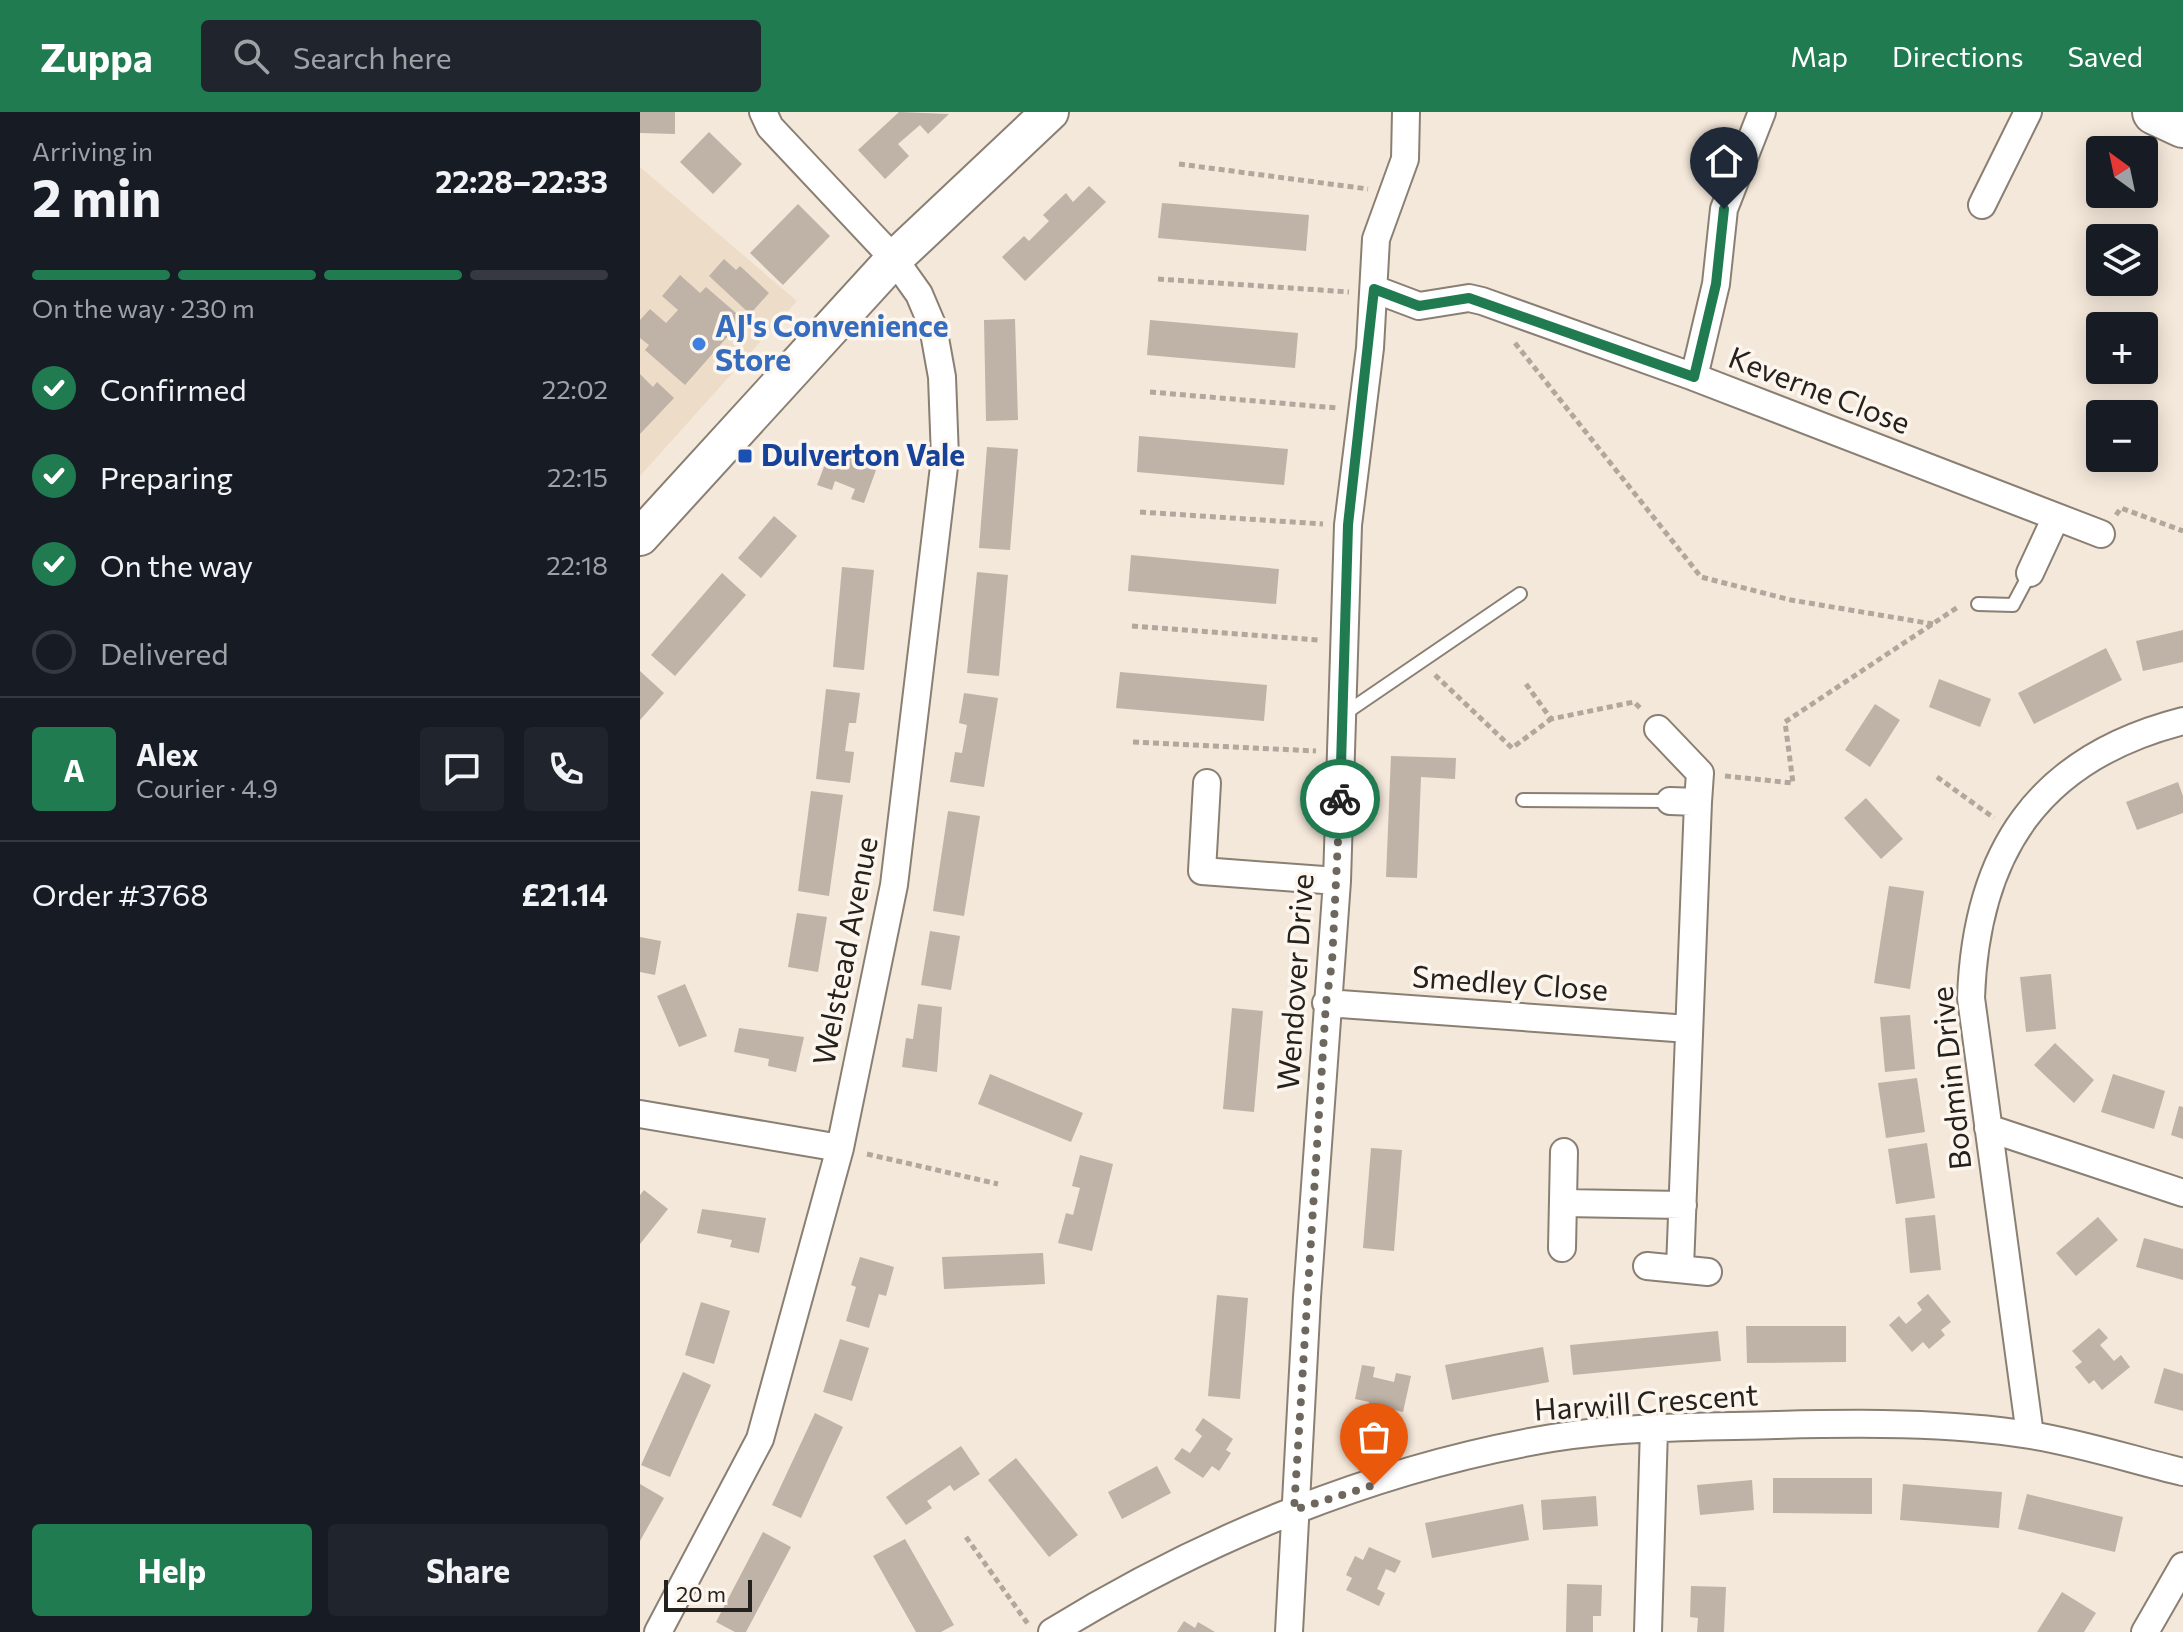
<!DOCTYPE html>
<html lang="en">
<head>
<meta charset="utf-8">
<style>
	body { margin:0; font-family:Commissioner,sans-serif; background:#20242c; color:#f1f3f6; height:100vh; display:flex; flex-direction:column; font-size:30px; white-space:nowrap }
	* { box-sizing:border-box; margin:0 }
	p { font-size:26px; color:#9ea1a6 }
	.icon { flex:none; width:44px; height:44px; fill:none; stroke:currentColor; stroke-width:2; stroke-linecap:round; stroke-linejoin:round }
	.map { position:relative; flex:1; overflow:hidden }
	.side { display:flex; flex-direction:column; background:#171b24; width:640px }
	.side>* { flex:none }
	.needle { width:52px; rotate:327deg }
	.tools { position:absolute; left:1446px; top:24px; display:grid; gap:16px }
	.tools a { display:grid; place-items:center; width:72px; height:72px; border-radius:8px; background:#171b24; box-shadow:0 4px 20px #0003; font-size:40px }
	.scale { position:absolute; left:24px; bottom:20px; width:88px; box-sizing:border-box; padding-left:8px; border:4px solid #25211c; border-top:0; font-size:22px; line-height:28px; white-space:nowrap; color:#25211c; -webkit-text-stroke:6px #fdf6ee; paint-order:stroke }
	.pin { position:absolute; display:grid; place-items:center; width:68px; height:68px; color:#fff; margin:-82px -34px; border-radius:50% 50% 50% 0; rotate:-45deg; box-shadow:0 0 8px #0007 }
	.pin .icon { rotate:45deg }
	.courier { position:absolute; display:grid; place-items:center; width:80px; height:80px; margin:-40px; border:6px solid #207b51; border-radius:50%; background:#fff; color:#222; box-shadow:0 2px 10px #0007 }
	.head em { font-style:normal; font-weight:700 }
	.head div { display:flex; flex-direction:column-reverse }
	.head { display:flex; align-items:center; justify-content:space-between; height:136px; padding:0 32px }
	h1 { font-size:52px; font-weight:700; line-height:60px }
	.bar { display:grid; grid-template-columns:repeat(4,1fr); gap:12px 8px; align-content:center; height:96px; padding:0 32px }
	.bar i { height:10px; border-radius:6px; background:#363941 }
	.bar .selected { background:#207b51 }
	.bar p { grid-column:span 4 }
	.line { display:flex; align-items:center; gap:20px; padding:0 32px; border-top:2px solid #363941 }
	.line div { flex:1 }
	.round { display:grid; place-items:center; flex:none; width:84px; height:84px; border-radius:8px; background:#20242c }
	ol { padding:0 32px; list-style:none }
	li { display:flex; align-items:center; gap:24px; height:88px }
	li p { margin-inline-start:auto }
	li .icon { padding:8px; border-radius:50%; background:#207b51; color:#fff; stroke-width:4 }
	li:last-child { color:#9ea1a6 }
	li i { width:44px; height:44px; border:4px solid #363941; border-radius:50% }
	.cta { display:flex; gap:16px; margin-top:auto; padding:16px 32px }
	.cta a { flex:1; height:92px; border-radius:8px; background:#207b51; color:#fff; font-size:32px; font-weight:700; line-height:92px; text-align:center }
	.cta a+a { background:#20242c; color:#f1f3f6 }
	header { display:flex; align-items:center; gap:48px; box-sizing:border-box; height:112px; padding:0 40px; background:#207b51; color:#fff }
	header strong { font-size:38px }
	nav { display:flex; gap:44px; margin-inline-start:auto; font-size:28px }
	.search { width:560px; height:72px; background:#20242c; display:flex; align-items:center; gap:20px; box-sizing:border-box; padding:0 28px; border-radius:8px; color:#9ea1a6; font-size:30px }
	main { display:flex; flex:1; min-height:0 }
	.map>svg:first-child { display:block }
	.built { fill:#eddcc8 }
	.building { fill:#bfb2a6 }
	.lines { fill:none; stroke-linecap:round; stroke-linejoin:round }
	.lane-casing { stroke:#8a7f73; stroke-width:16 }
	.street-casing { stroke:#8a7f73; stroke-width:30 }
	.secondary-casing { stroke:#8a7f73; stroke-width:40 }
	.highway-casing { stroke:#8a7f73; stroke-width:48 }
	.path { stroke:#b1a79c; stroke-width:5; stroke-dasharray:6 4; stroke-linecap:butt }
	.lane { stroke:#fff; stroke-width:12 }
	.street { stroke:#fff; stroke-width:26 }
	.secondary { stroke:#fff; stroke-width:36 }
	.highway { stroke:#fff; stroke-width:44 }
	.done { stroke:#6d675e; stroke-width:8; stroke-dasharray:0 14.4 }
	.route { stroke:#207b51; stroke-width:10 }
	.shop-dot { fill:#3f7fe0; stroke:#fdf6ee; stroke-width:3 }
	.transit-dot { fill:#1a4fb4; stroke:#fdf6ee; stroke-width:3 }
	.labels { text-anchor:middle; stroke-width:7; stroke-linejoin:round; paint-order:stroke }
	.shop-label { font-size:30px; font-weight:bold; fill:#366cbe; stroke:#fdf6ee; text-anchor:start }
	.street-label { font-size:30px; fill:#25211c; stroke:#fdf6ee }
	.transit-label { font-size:30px; font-weight:bold; fill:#164399; stroke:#fdf6ee; text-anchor:start }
</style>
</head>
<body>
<header>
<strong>Zuppa</strong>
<div class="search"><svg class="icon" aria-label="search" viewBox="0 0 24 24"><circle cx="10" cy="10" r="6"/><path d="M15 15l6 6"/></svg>Search here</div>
<nav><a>Map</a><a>Directions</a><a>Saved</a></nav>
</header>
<main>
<section class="side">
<div class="head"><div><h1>2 min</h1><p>Arriving in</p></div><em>22:28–22:33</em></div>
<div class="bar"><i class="selected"></i><i class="selected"></i><i class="selected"></i><i></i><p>On the way · 230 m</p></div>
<ol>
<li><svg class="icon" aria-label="check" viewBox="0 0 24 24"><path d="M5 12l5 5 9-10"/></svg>Confirmed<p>22:02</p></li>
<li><svg class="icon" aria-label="check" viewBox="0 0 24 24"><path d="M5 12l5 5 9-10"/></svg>Preparing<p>22:15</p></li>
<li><svg class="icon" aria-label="check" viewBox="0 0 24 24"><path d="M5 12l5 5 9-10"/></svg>On the way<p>22:18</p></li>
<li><i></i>Delivered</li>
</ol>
<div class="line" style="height:144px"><b class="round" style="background:#207b51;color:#fff">A</b><div><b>Alex</b><p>Courier · 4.9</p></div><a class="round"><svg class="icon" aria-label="chat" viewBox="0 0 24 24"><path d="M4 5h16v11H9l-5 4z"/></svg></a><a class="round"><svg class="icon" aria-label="phone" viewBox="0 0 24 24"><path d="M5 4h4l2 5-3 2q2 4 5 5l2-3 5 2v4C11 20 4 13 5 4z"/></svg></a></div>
<div class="line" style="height:104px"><div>Order #3768</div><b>£21.14</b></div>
<div class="cta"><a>Help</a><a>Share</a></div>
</section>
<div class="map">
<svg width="1543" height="1520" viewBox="0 0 1543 1520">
	<rect width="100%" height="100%" fill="#f4e8da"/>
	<path class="built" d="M0,55L157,189L0,364Z"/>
	<path class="building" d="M0,0H35V22L0,21Z
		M259,0L309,2L288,22L280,13L258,32L269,44L245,67L218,38Z
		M69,20L102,52L73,82L40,50Z
		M449,74L466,90L385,169L362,145L384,124L389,129L409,109L403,103L426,81L433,90Z
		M522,91L669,103L666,139L518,126Z
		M158,92L190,124L143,173L110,141Z
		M84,147L96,158L100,154L129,181L110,202L69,164Z
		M40,163L60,181L66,175L103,207L45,273L5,238L9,233L0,226V208L10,197L26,211L38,198L22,184Z
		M375,207L378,308L346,309L344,208Z
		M510,208L658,221L655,256L507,243Z
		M0,262L13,275L17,270L34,286L0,322Z
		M499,324L648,337L644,373L497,360Z
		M347,335L378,337L370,438L339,436Z
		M205,337L225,345L222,353L236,358L224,391L211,387L215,377L195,369L192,378L177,373L190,339L203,344Z
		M134,404L157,424L121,466L98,446Z
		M491,443L639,457L636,492L488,479Z
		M202,455L234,458L224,558L193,555Z
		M337,460L368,463L359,564L327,561Z
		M82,461L106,483L35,564L11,543Z
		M1543,518V550L1503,559L1496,529Z
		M1466,536L1482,568L1394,612L1378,581Z
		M0,559L24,581L0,608Z
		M480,560L627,573L624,609L476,596Z
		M1299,567L1351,587L1340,615L1289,595Z
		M186,577L220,581L216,611H209L205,639L214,640L210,671L176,667Z
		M324,581L358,586L344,675L310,670L315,640L322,641L327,613L319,611Z
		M1235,592L1260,608L1230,655L1205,638Z
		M751,644L816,646L815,667L781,665L777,766L746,765Z
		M1538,670L1543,684V701L1497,718L1486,690Z
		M171,679L203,683L189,784L158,779Z
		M1226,686L1263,727L1241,747L1204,706Z
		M308,699L340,704L324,804L293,799Z
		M1249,774L1284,779L1270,877L1234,871Z
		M157,801L187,805L178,860L148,855Z
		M290,819L320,824L311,878L281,873Z
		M0,825L21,829L15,863L0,860Z
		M1411,862L1416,917L1386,920L1380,865Z
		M45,872L67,924L39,935L17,884Z
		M278,892L302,895L297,960L262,955L266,926L273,927Z
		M592,896L623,899L614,1000L583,997Z
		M1270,903L1275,957L1245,960L1240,905Z
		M99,916L164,925L156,960L128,954L129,947L94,940Z
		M1415,931L1454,968L1434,991L1394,953Z
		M350,962L443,1001L431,1030L338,992Z
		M1473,962L1525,979L1514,1017L1461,1000Z
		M1277,966L1285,1020L1246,1026L1238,971Z
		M1539,994L1543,995V1027L1531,1023Z
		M1287,1031L1295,1086L1256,1092L1248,1037Z
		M731,1036L762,1038L754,1139L723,1136Z
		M440,1043L473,1052L452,1139L418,1131L426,1101L433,1103L440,1076L432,1074Z
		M4,1078L28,1097L0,1132V1083Z
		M62,1097L126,1106L119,1141L90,1135L92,1128L57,1121Z
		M1295,1103L1301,1158L1270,1161L1265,1106Z
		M1458,1105L1478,1128L1436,1164L1416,1141Z
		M1504,1126L1543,1137V1168L1496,1155Z
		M403,1141L405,1172L304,1177L302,1145Z
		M220,1145L254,1155L246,1184L239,1182L229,1216L206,1209L216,1175L211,1173Z
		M1288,1182L1311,1210L1301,1218L1305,1223L1289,1237L1283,1230L1272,1240L1249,1213L1259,1204L1266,1212L1282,1198L1277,1191Z
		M577,1183L608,1186L600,1287L568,1284Z
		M61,1190L90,1199L74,1252L45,1243Z
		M1106,1214H1206V1250L1107,1251Z
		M1459,1216L1468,1226L1460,1233L1474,1249L1481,1243L1490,1255L1462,1278L1454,1268L1449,1272L1435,1255L1442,1250L1432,1239Z
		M1078,1219L1081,1249L933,1263L930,1233Z
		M200,1227L229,1236L212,1289L183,1280Z
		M903,1235L909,1270L812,1288L805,1253Z
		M722,1253L735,1255L733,1265L754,1270L756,1261L771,1264L763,1300L750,1297L748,1303L727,1299L729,1290L715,1287Z
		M1524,1256L1543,1262V1299L1514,1291Z
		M43,1260L71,1273L30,1365L1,1353Z
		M175,1301L203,1315L161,1406L132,1393Z
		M563,1306L593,1327L586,1338L591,1341L579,1359L572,1354L563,1366L534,1347L542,1336L550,1341L562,1324L555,1318Z
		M321,1334L340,1362L314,1379L310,1373L287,1389L292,1396L266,1413L246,1385Z
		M376,1346L438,1423L409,1445L348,1368Z
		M517,1354L531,1381L482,1407L468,1380Z
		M1133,1366H1232V1402L1133,1401Z
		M1112,1368L1114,1398L1060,1403L1057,1373Z
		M0,1372L24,1386L0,1429Z
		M1263,1372L1362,1380L1359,1416L1260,1408Z
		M1387,1382L1483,1405L1475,1440L1378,1417Z
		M956,1384L958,1414L903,1418L901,1388Z
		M883,1392L889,1428L792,1446L785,1411Z
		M123,1420L151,1435L106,1520H95L76,1510Z
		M265,1427L314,1513L301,1520H276L233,1444Z
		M729,1435L761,1449L755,1461L746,1457L737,1477L745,1481L739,1494L706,1478L712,1466L706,1463L715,1444L723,1448Z
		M927,1472L962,1473L961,1504H953V1520H926Z
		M1051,1474L1086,1475L1084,1520H1057L1058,1506L1050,1505Z
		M1422,1480L1456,1501L1444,1520H1397Z
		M544,1509L555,1516L558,1510L575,1520H537Z"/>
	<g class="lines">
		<g class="lane-casing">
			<path id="lane" d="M1338,492L1373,493L1390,461
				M704,602L880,482
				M883,688L1030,689"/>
		</g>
		<g class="street-casing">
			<path id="street" d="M1342,93L1388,0
				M734,177L779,194L829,186L842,189L1054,265L1461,422
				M1054,265L1076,172L1084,97L1122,0
				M1390,461L1416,405
				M1018,617L1060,661L1058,690
				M567,671L562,759L697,769
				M1030,689L1058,690L1040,1156
				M686,891L1049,917
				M0,1002L200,1036
				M1348,1016L1543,1081
				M923,1091L1043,1093
				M922,1136L924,1040
				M1007,1154L1068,1160
				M1390,1323L1331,886C1336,740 1398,646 1543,609
				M18,1520L120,1327L200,1036L254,773L305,346L302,265L293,215L279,182L254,147L130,15L123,0
				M412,1520C565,1426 735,1356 912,1326C986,1314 1062,1315 1136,1313C1219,1311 1307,1310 1390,1323C1441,1331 1493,1348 1543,1360
				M649,1520L667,1185L697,769L708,413L730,236L736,127L765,47L766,0
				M1008,1520L1014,1316
				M1505,1520L1543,1454"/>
		</g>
		<g class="secondary-casing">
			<path id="secondary" d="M0,425L254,147L410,0"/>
		</g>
		<g class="highway-casing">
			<path id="highway" d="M1515,0L1543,13"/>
		</g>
		<path class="path" d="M539,52L728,77
			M518,167L709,180
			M875,231L1061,465L1151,488L1293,512
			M510,280L697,296
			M500,400L683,412
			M1476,403L1481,396L1543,419
			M492,514L678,528
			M795,563L872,636L911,607
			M886,572L911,607L994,590L1002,598
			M493,630L676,639
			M1085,664L1153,671L1145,610L1318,495
			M1297,665L1354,706
			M227,1042L358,1072
			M326,1425L388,1512"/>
		<use href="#lane" class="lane"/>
		<use href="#street" class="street"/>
		<use href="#secondary" class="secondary"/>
		<use href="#highway" class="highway"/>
	</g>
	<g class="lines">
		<path class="done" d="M700,687L692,851L686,891L654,1398L734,1373"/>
		<path class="route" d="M700,687L708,413L734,177L779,194L829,186L1054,265L1076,172L1084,97"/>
	</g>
	<circle class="shop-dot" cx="59" cy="232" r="8"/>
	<rect class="transit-dot" x="97" y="336" width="16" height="16" rx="4"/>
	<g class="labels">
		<g class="shop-label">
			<text x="75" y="225">AJ's Convenience<tspan x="75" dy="34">Store</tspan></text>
		</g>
		<g class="street-label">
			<text transform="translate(1179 279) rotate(21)" y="10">Keverne Close</text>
			<text transform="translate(206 839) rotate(-79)" y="10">Welstead Avenue</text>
			<text transform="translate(656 870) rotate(-86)" y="10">Wendover Drive</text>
			<text transform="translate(870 872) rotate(4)" y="10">Smedley Close</text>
			<text transform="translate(1312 966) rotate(-96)" y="10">Bodmin Drive</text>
			<text transform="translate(1006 1291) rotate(-4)" y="10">Harwill Crescent</text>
		</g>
		<g class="transit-label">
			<text x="121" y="354">Dulverton Vale</text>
		</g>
	</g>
</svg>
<div class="tools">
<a><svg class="needle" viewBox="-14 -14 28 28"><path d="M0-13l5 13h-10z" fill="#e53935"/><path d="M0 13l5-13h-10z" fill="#9ea1a6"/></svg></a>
<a><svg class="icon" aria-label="layers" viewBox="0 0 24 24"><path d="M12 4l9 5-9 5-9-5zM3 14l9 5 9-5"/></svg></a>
<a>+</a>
<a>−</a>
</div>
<div class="scale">20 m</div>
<div class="pin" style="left:734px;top:1373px;background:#ea580c"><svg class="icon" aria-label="bag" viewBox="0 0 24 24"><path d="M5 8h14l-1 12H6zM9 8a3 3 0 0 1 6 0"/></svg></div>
<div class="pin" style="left:1084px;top:97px;background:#1f2937"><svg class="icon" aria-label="home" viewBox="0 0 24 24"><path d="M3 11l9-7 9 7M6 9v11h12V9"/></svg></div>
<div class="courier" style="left:700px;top:687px"><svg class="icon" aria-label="bike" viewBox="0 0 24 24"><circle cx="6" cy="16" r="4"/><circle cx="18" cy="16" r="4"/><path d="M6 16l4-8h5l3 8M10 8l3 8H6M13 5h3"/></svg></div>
</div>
</main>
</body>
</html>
